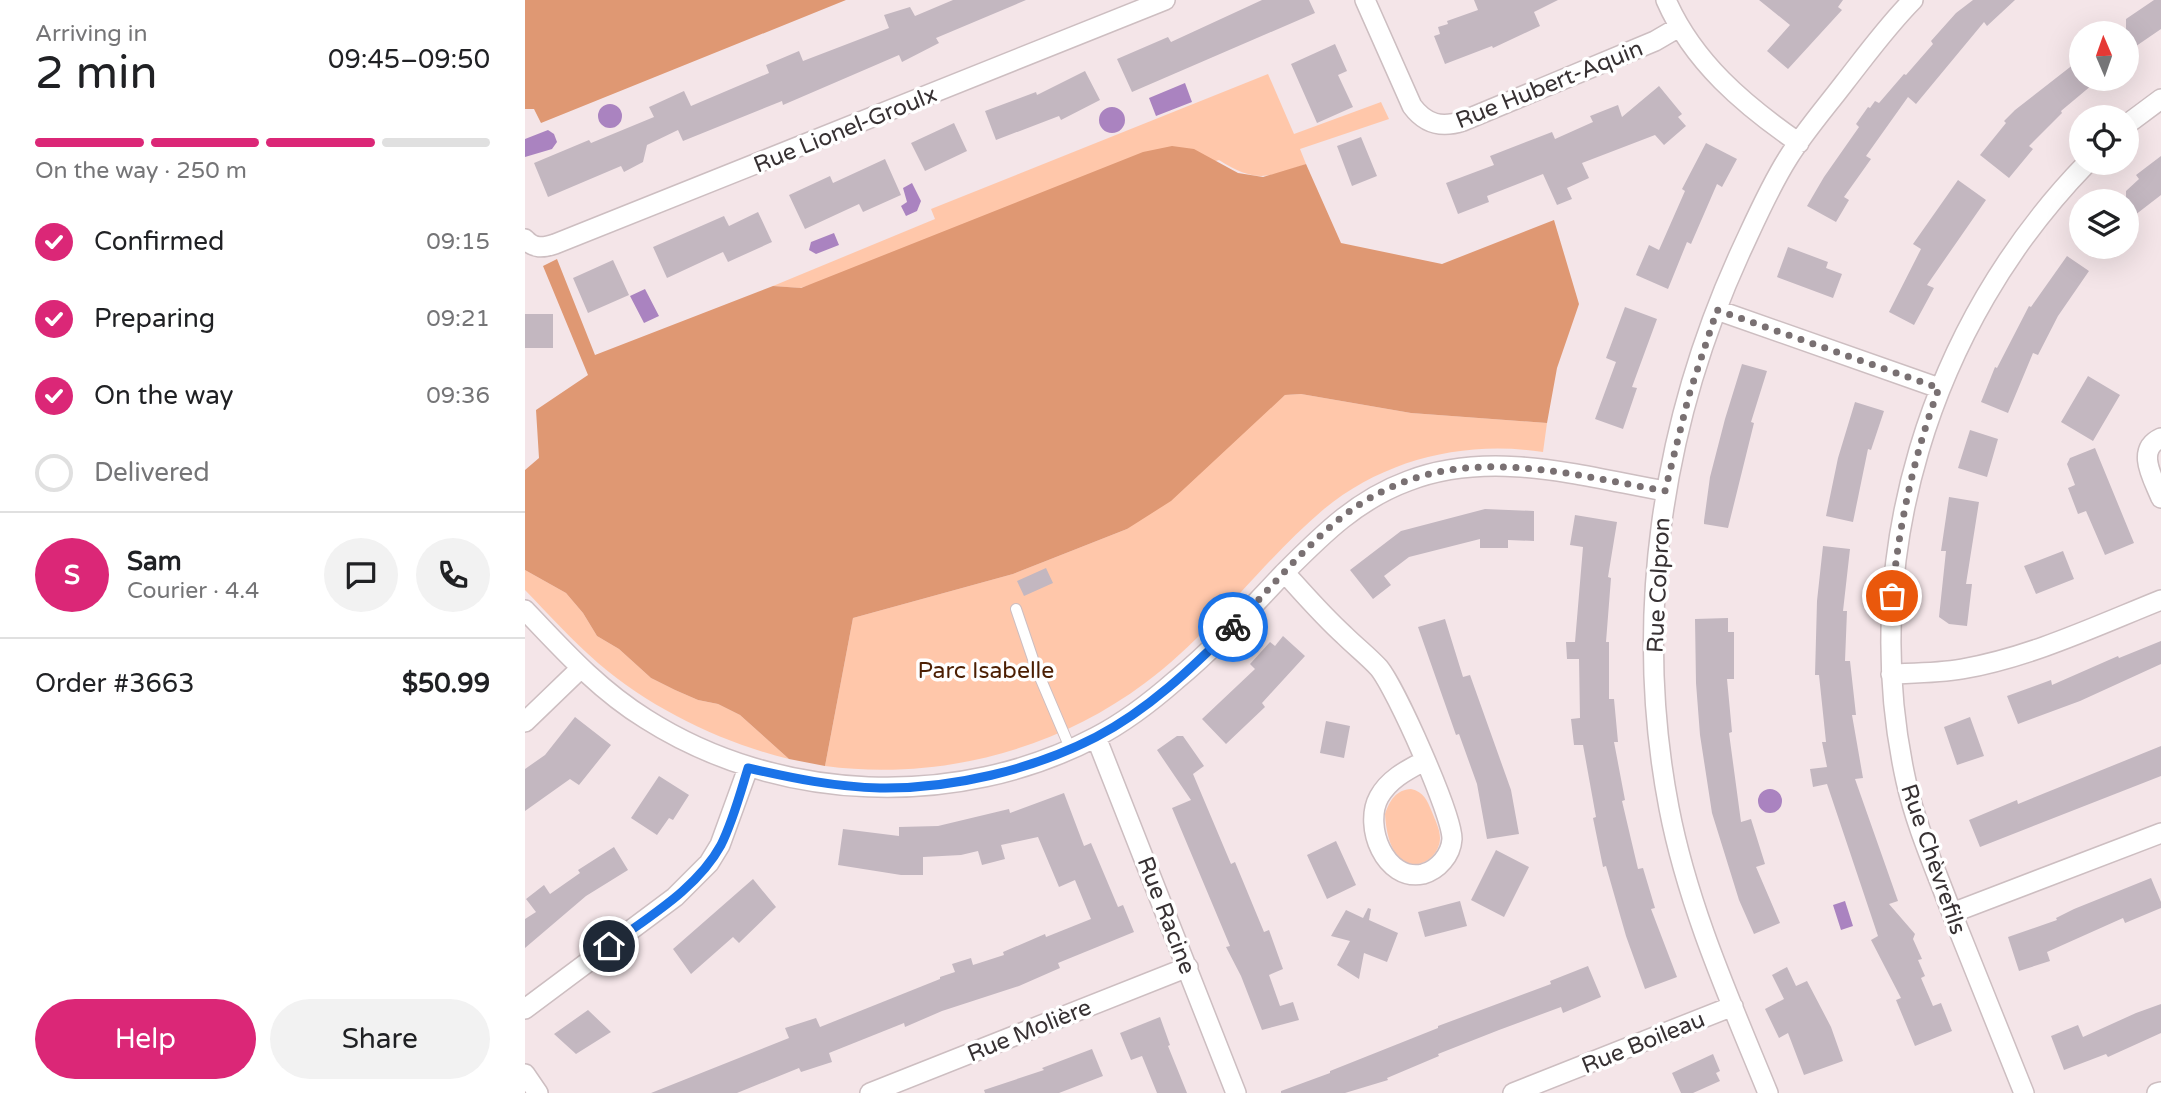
<!DOCTYPE html>
<html lang="en">
<head>
<meta charset="utf-8">
<style>
	body { margin:0; font-family:"Varela Round",sans-serif; background:#f2f2f2; color:#202124; height:100vh; display:flex; flex-direction:column; font-size:26px; white-space:nowrap }
	* { box-sizing:border-box; margin:0 }
	p { font-size:23px; color:#757577 }
	.icon { flex:none; width:38px; height:38px; fill:none; stroke:currentColor; stroke-width:2; stroke-linecap:round; stroke-linejoin:round }
	.map { position:relative; flex:1; overflow:hidden }
	.panel { display:flex; flex-direction:column; background:#fff; width:525px }
	.panel>* { flex:none }
	.needle { width:46px; rotate:358deg }
	.fabs { position:absolute; left:1544px; top:21px; display:grid; gap:14px }
	.fabs a { display:grid; place-items:center; width:70px; height:70px; border-radius:50%; background:#fff; box-shadow:0 7px 28px #0002; font-size:35px }
	.pin { position:absolute; display:grid; place-items:center; width:60px; height:60px; color:#fff; margin:-30px; border:4px solid #fff; border-radius:50%; box-shadow:0 2px 7px #0007 }
	.courier { position:absolute; display:grid; place-items:center; width:70px; height:70px; margin:-35px; border:5px solid #1a73e8; border-radius:50%; background:#fff; color:#222; box-shadow:0 2px 9px #0007 }
	.overview em { font-style:normal; font-weight:600 }
	.overview div { display:flex; flex-direction:column-reverse }
	.overview { display:flex; align-items:center; justify-content:space-between; height:119px; padding:0 35px }
	h1 { font-size:46px; font-weight:600; line-height:52px }
	.bar { display:grid; grid-template-columns:repeat(4,1fr); gap:10px 7px; align-content:center; height:84px; padding:0 35px }
	.bar i { height:9px; border-radius:5px; background:#e0e0e0 }
	.bar .current { background:#db2777 }
	.bar p { grid-column:span 4 }
	.line { display:flex; align-items:center; gap:18px; padding:0 35px; border-top:2px solid #e0e0e0 }
	.line div { flex:1 }
	.round { display:grid; place-items:center; flex:none; width:74px; height:74px; border-radius:37px; background:#f2f2f2 }
	ol { padding:0 35px; list-style:none }
	li { display:flex; align-items:center; gap:21px; height:77px }
	li p { margin-inline-start:auto }
	li .icon { padding:7px; border-radius:50%; background:#db2777; color:#fff; stroke-width:4 }
	li:last-child { color:#757577 }
	li i { width:38px; height:38px; border:4px solid #e0e0e0; border-radius:50% }
	.primary-button { display:flex; gap:14px; margin-top:auto; padding:14px 35px }
	.primary-button a { flex:1; height:80px; border-radius:42px; background:#db2777; color:#fff; font-size:28px; font-weight:600; line-height:80px; text-align:center }
	.primary-button a+a { background:#f2f2f2; color:#202124 }
	main { display:flex; flex:1; min-height:0 }
	.map>svg:first-child { display:block }
	.green { fill:#ffc7aa }
	.forest { fill:#df9873 }
	.water { fill:#aa83c0 }
	.building { fill:#c3b7c0 }
	.lines { fill:none; stroke-linecap:round; stroke-linejoin:round }
	.lane-casing { stroke:#cdbec1; stroke-width:12 }
	.street-casing { stroke:#cdbec1; stroke-width:22 }
	.lane { stroke:#fff; stroke-width:10 }
	.street { stroke:#fff; stroke-width:19 }
	.done { stroke:#797072; stroke-width:7; stroke-dasharray:0 12.6 }
	.route { stroke:#1a73e8; stroke-width:9 }
	.labels { text-anchor:middle; stroke-width:7; stroke-linejoin:round; paint-order:stroke }
	.street-label { font-size:23px; fill:#373133; stroke:#fff }
	.park-label { font-size:23px; fill:#4c1f03; stroke:#fff }
</style>
</head>
<body>
<main>
<section class="panel">
<div class="overview"><div><h1>2 min</h1><p>Arriving in</p></div><em>09:45–09:50</em></div>
<div class="bar"><i class="current"></i><i class="current"></i><i class="current"></i><i></i><p>On the way · 250 m</p></div>
<ol>
<li><svg class="icon" aria-label="check" viewBox="0 0 24 24"><path d="M5 12l5 5 9-10"/></svg>Confirmed<p>09:15</p></li>
<li><svg class="icon" aria-label="check" viewBox="0 0 24 24"><path d="M5 12l5 5 9-10"/></svg>Preparing<p>09:21</p></li>
<li><svg class="icon" aria-label="check" viewBox="0 0 24 24"><path d="M5 12l5 5 9-10"/></svg>On the way<p>09:36</p></li>
<li><i></i>Delivered</li>
</ol>
<div class="line" style="height:126px"><b class="round" style="background:#db2777;color:#fff">S</b><div><b>Sam</b><p>Courier · 4.4</p></div><a class="round"><svg class="icon" aria-label="chat" viewBox="0 0 24 24"><path d="M4 5h16v11H9l-5 4z"/></svg></a><a class="round"><svg class="icon" aria-label="phone" viewBox="0 0 24 24"><path d="M5 4h4l2 5-3 2q2 4 5 5l2-3 5 2v4C11 20 4 13 5 4z"/></svg></a></div>
<div class="line" style="height:91px"><div>Order #3663</div><b>$50.99</b></div>
<div class="primary-button"><a>Help</a><a>Share</a></div>
</section>
<div class="map">
<svg width="1636" height="1093" viewBox="0 0 1636 1093">
	<rect width="100%" height="100%" fill="#f4e5e8"/>
	<path class="green" d="M743,74L769,134L856,102L864,119L775,149L781,164C743,178 730,183 694,160L275,288L248,286L410,219L406,209Z
		M776,394L886,413L1022,423L1018,452C940,440 860,459 799,509C735,563 688,633 620,683C529,751 413,781 300,766L328,618L488,574L602,529L760,395Z
		M0,570L41,593L58,613L72,636L94,649L126,678L150,690L173,700L193,704L215,715L264,759C195,742 127,709 73,663C47,640 24,615 0,590Z
		M886,789C899,792 902,800 907,812C910,820 915,829 915,838C915,857 892,873 876,859C864,849 861,829 860,814C865,800 871,790 886,789Z"/>
	<path class="forest" d="M0,0H321L16,123L9,109H0Z
		M647,146L669,149L713,173L738,177L781,164L816,243L917,264L1029,220L1054,304L1032,368L1022,423L886,413L776,394L760,395L646,501L602,529L488,574L328,618L300,766L264,759L215,715L193,704L173,700L150,690L126,678L94,649L72,636L58,613L41,593L0,570V470L14,458L11,410L63,375L18,266L32,259L70,355L248,286L276,288L618,152Z"/>
	<path class="water" d="M660,83L667,102L631,116L624,98Z
		M73 116a12 12 0 1 1 24 0a12 12 0 1 1-24 0Z
		M574 120a13 13 0 1 1 26 0a13 13 0 1 1-26 0Z
		M23,130L29,134L32,142L27,149L0,157V139Z
		M387,183L396,201L392,211L381,216L376,206L382,202L378,188Z
		M309,233L314,245L291,254L284,250L286,242Z
		M120,289L134,316L119,323L105,296Z
		M1233 801a12 12 0 1 1 24 0a12 12 0 1 1-24 0Z
		M1320,901L1328,926L1316,930L1308,905Z"/>
	<path class="building" d="M428,0H501L411,38L414,43L377,62L374,55L258,105L257,101L158,141L153,130L122,145L118,162L99,172L96,166L23,197L9,163L64,140L66,143L129,117L124,107L159,91L166,106L244,73L241,65L274,51L278,61L364,28L359,15L385,7L390,16Z
		M737,0H784L790,13L607,92L592,59L643,37L646,42Z
		M949,0H1033L1009,12L1015,26L968,48L967,46L920,64L909,36L915,34L913,27L923,24L922,21L953,10Z
		M1234,0H1318L1313,7L1317,10L1263,69L1242,51L1265,25Z
		M1448,0H1490L1462,26L1459,22L1391,104L1383,97L1341,156L1346,159L1319,197L1324,200L1311,222L1282,206L1299,177L1334,127L1331,124L1343,107L1345,108L1350,101L1354,103L1379,74L1381,75L1408,44L1406,41L1431,13Z
		M1629,0H1636V29L1601,53V19Z
		M810,44L822,71L813,75L828,107L792,123L766,64Z
		M1549,64L1556,72V79H1562L1567,85L1536,111L1537,113L1504,146L1508,149L1484,178L1455,155L1481,123L1479,121L1490,110Z
		M560,71L575,100L536,120L534,116L471,140L460,111L511,92L512,95Z
		M1134,86L1157,114L1153,117L1161,126L1139,145L1130,135L1057,163L1064,178L1042,188L1047,199L1032,205L1018,174L962,196L964,202L933,214L921,183L969,165L965,156L1027,132L1030,139L1068,122L1065,116L1093,105L1097,117Z
		M429,123L442,151L400,171L386,143Z
		M836,137L852,176L827,186L812,146Z
		M1181,143L1212,159L1197,187L1192,184L1166,244L1162,242L1143,289L1111,275L1124,245L1134,250L1160,191L1157,189Z
		M1636,156V195L1601,222V191L1614,179L1611,175Z
		M360,159L376,195L338,212L334,204L280,229L264,195L305,176L308,183Z
		M1433,180L1461,200L1402,285L1409,288L1389,325L1364,312L1396,249L1388,244Z
		M233,212L247,242L203,262L198,252L142,278L128,247L199,216L204,226Z
		M1263,247L1303,262L1301,268L1317,274L1308,298L1252,277Z
		M1542,256L1564,271L1533,316L1513,355L1508,353L1483,413L1456,402L1470,367L1472,368L1504,306L1506,307Z
		M88,260L104,295L63,313L48,278Z
		M1100,307L1132,319L1107,387L1112,388L1098,429L1070,419L1091,362L1081,358Z
		M0,314H28V348H0Z
		M1217,364L1242,371L1226,422L1229,423L1203,528L1179,524V521L1185,477L1200,419Z
		M1563,376L1595,395L1568,441L1536,422Z
		M1330,402L1359,411L1346,450L1343,449L1328,522L1301,516L1313,458Z
		M1445,430L1473,439L1462,477L1433,468Z
		M1570,448L1609,543L1580,555L1561,511L1553,514L1543,488L1550,485L1542,464L1545,458Z
		M1424,497L1454,502L1441,584H1447L1442,626L1424,624L1414,617L1421,551H1416Z
		M960,509L1009,511V541L983,540V548H955V539L884,557L859,576L866,585L848,599L825,570L876,531Z
		M1050,515L1092,522L1083,577L1086,578L1081,642H1084V699H1089L1093,742H1089L1100,800L1097,801L1113,869L1118,868L1130,908L1126,909L1152,977L1120,989L1101,936L1081,866L1078,867L1068,818L1071,817L1058,745H1049L1046,719L1055,718L1054,659H1042L1041,642H1050L1058,547L1045,545Z
		M1298,546L1325,549L1318,611H1322L1320,661H1325L1331,715H1327L1338,778L1330,779L1373,901L1364,904L1390,934L1388,939L1397,959L1393,960L1400,976L1396,978L1408,1006L1416,1003L1427,1031L1390,1046L1371,1000L1376,998L1346,940L1353,936L1302,784L1288,787L1285,769L1302,767L1297,742H1301L1294,675H1290L1292,601Z
		M1538,551L1549,579L1511,594L1499,566Z
		M521,568L528,583L499,596L492,581Z
		M1203,618V632H1209V679H1202L1207,732L1204,733L1216,822L1226,819L1240,864L1231,867L1255,923L1229,934L1214,900L1187,813L1175,735L1171,683L1170,619Z
		M920,619L938,677L945,675L986,790L994,834L962,839L952,784L934,734L931,735L893,627Z
		M758,636L780,656L737,703L740,707L701,744L677,719L730,669L725,664L745,642L750,646Z
		M1636,641V664L1555,701L1493,724L1482,696L1526,680L1527,685L1593,656L1594,658Z
		M50,717L86,745L54,785L45,779L0,811V769L20,755Z
		M1445,717L1459,756L1432,765L1419,727Z
		M801,721L825,726L819,758L795,753Z
		M652,736H658L679,766L668,774L706,864L710,862L739,932L744,930L758,969L744,975L755,1006L768,1002L774,1020L737,1030L716,976L701,947L705,946L647,808L666,800L632,750Z
		M1636,746V776L1455,847L1444,820L1492,800L1493,804Z
		M134,776L164,795L148,820L144,818L132,835L106,818Z
		M539,793L559,846L566,843L593,907L598,905L609,932L533,963L535,968L494,986L417,1011L380,1027L379,1023L304,1053L307,1062L276,1072L274,1068L212,1093H126L264,1038L260,1028L291,1018L295,1027L415,979V977L430,972L427,964L446,958L448,965L479,955L478,952L520,934L521,937L566,919L550,880L534,887L513,837L476,845L480,859L457,865L453,851L436,855L398,857V875H376L313,865L318,829L374,836V827L413,826L484,809L485,813Z
		M811,841L831,885L802,899L782,855Z
		M89,847L103,870L61,896L0,948V919L11,912L1,899L19,885L25,894L55,873L53,870Z
		M971,850L1004,867L979,917L946,900Z
		M1626,878L1636,902V908L1600,923L1598,918L1522,952L1525,961L1494,971L1483,937L1532,920L1531,918L1549,909Z
		M228,879L251,907L214,943L208,937L166,974L148,949Z
		M935,901L942,926L900,937L893,912Z
		M843,908L846,909L844,920L873,933L862,962L839,953L834,979L812,965L825,941L806,936L821,910L838,918Z
		M1063,966L1076,997L1038,1013L1036,1007L974,1030L913,1054L914,1056L862,1078L863,1080L820,1093H756V1091L805,1073V1071L913,1028V1026L1026,984L1025,981Z
		M1262,967L1271,986L1282,981L1306,1027L1318,1061L1279,1075L1263,1033L1254,1038L1240,1009L1259,999L1247,975Z
		M1636,1004V1033L1583,1057L1581,1054L1539,1070L1526,1036L1553,1025L1558,1037L1611,1013Z
		M63,1010L86,1032L51,1054L29,1034Z
		M635,1017L645,1045L643,1046L662,1093H632L617,1056L606,1060L595,1033Z
		M567,1049L578,1076L534,1093H460L459,1090L519,1070L517,1068Z
		M1188,1054L1195,1071L1191,1073L1195,1081L1168,1093H1156L1147,1073Z"/>
	<g class="lines">
		<g class="lane-casing">
			<path id="lane" d="M491,609L511,668L545,748"/>
		</g>
		<g class="street-casing">
			<path id="street" d="M840,0L887,106C901,125 917,128 938,121L1130,41L1154,27
				M1141,0C1168,62 1219,105 1274,143
				M1601,125L1636,99
				M0,239C9,249 18,248 30,244L640,0
				M1192,310L1414,388
				M1636,438C1610,450 1628,478 1636,498
				M760,573C779,594 798,616 819,635C830,646 843,656 854,668C871,689 927,814 927,839C926,855 913,870 898,874C860,882 838,826 854,797C864,779 882,770 899,761
				M0,610C38,650 74,690 121,719C253,803 432,810 571,737C600,722 627,701 651,680C690,648 724,610 758,574C796,536 831,500 883,481C966,449 1056,476 1140,491
				M1366,674C1390,673 1414,673 1437,669C1506,657 1571,626 1636,600
				M0,722L56,668
				M571,737L711,1093
				M1427,913L1636,833
				M0,1009L150,897L184,863L195,845L223,768
				M0,1074L13,1093
				M345,1093L663,967
				M988,1093L1208,1006
				M1243,1093C1205,1000 1163,907 1144,808C1108,621 1136,426 1215,253C1230,221 1244,188 1263,158C1280,131 1301,107 1320,82C1342,54 1363,25 1388,0
				M1499,1093C1475,1032 1450,972 1426,911C1410,868 1391,826 1381,781C1332,560 1405,324 1562,163
				M1632,1093L1636,1092"/>
		</g>
		<use href="#lane" class="lane"/>
		<use href="#street" class="street"/>
	</g>
	<g class="lines">
		<path class="done" d="M708,627C744,590 777,549 817,517C918,438 1027,471 1140,491L1164,395L1192,310L1414,388C1389,455 1374,525 1367,596"/>
		<path class="route" d="M84,946C123,917 172,889 196,845C208,821 215,794 223,768C267,778 310,787 355,788C427,789 507,770 571,737C623,710 667,668 708,627"/>
	</g>
	<g class="labels">
		<g class="street-label">
			<text transform="translate(1024 84) rotate(-22)" y="8">Rue Hubert-Aquin</text>
			<text transform="translate(320 129) rotate(-22)" y="8">Rue Lionel-Groulx</text>
			<text transform="translate(1133 585) rotate(-87)" y="8">Rue Colpron</text>
			<text transform="translate(1409 859) rotate(71)" y="8">Rue Chèvrefils</text>
			<text transform="translate(642 915) rotate(69)" y="8">Rue Racine</text>
			<text transform="translate(504 1030) rotate(-22)" y="8">Rue Molière</text>
			<text transform="translate(1118 1042) rotate(-22)" y="8">Rue Boileau</text>
		</g>
		<g class="park-label">
			<text x="461" y="678">Parc Isabelle</text>
		</g>
	</g>
</svg>
<div class="fabs">
<a><svg class="needle" viewBox="-14 -14 28 28"><path d="M0-13l5 13h-10z" fill="#e53935"/><path d="M0 13l5-13h-10z" fill="#757577"/></svg></a>
<a><svg class="icon" aria-label="locate" viewBox="0 0 24 24"><circle cx="12" cy="12" r="6"/><path d="M12 2v4M12 18v4M2 12h4M18 12h4"/></svg></a>
<a><svg class="icon" aria-label="layers" viewBox="0 0 24 24"><path d="M12 4l9 5-9 5-9-5zM3 14l9 5 9-5"/></svg></a>
</div>
<div class="pin" style="left:1367px;top:596px;background:#ea580c"><svg class="icon" aria-label="bag" viewBox="0 0 24 24"><path d="M5 8h14l-1 12H6zM9 8a3 3 0 0 1 6 0"/></svg></div>
<div class="pin" style="left:84px;top:946px;background:#1f2937"><svg class="icon" aria-label="home" viewBox="0 0 24 24"><path d="M3 11l9-7 9 7M6 9v11h12V9"/></svg></div>
<div class="courier" style="left:708px;top:627px"><svg class="icon" aria-label="bike" viewBox="0 0 24 24"><circle cx="6" cy="16" r="4"/><circle cx="18" cy="16" r="4"/><path d="M6 16l4-8h5l3 8M10 8l3 8H6M13 5h3"/></svg></div>
</div>
</main>
</body>
</html>
